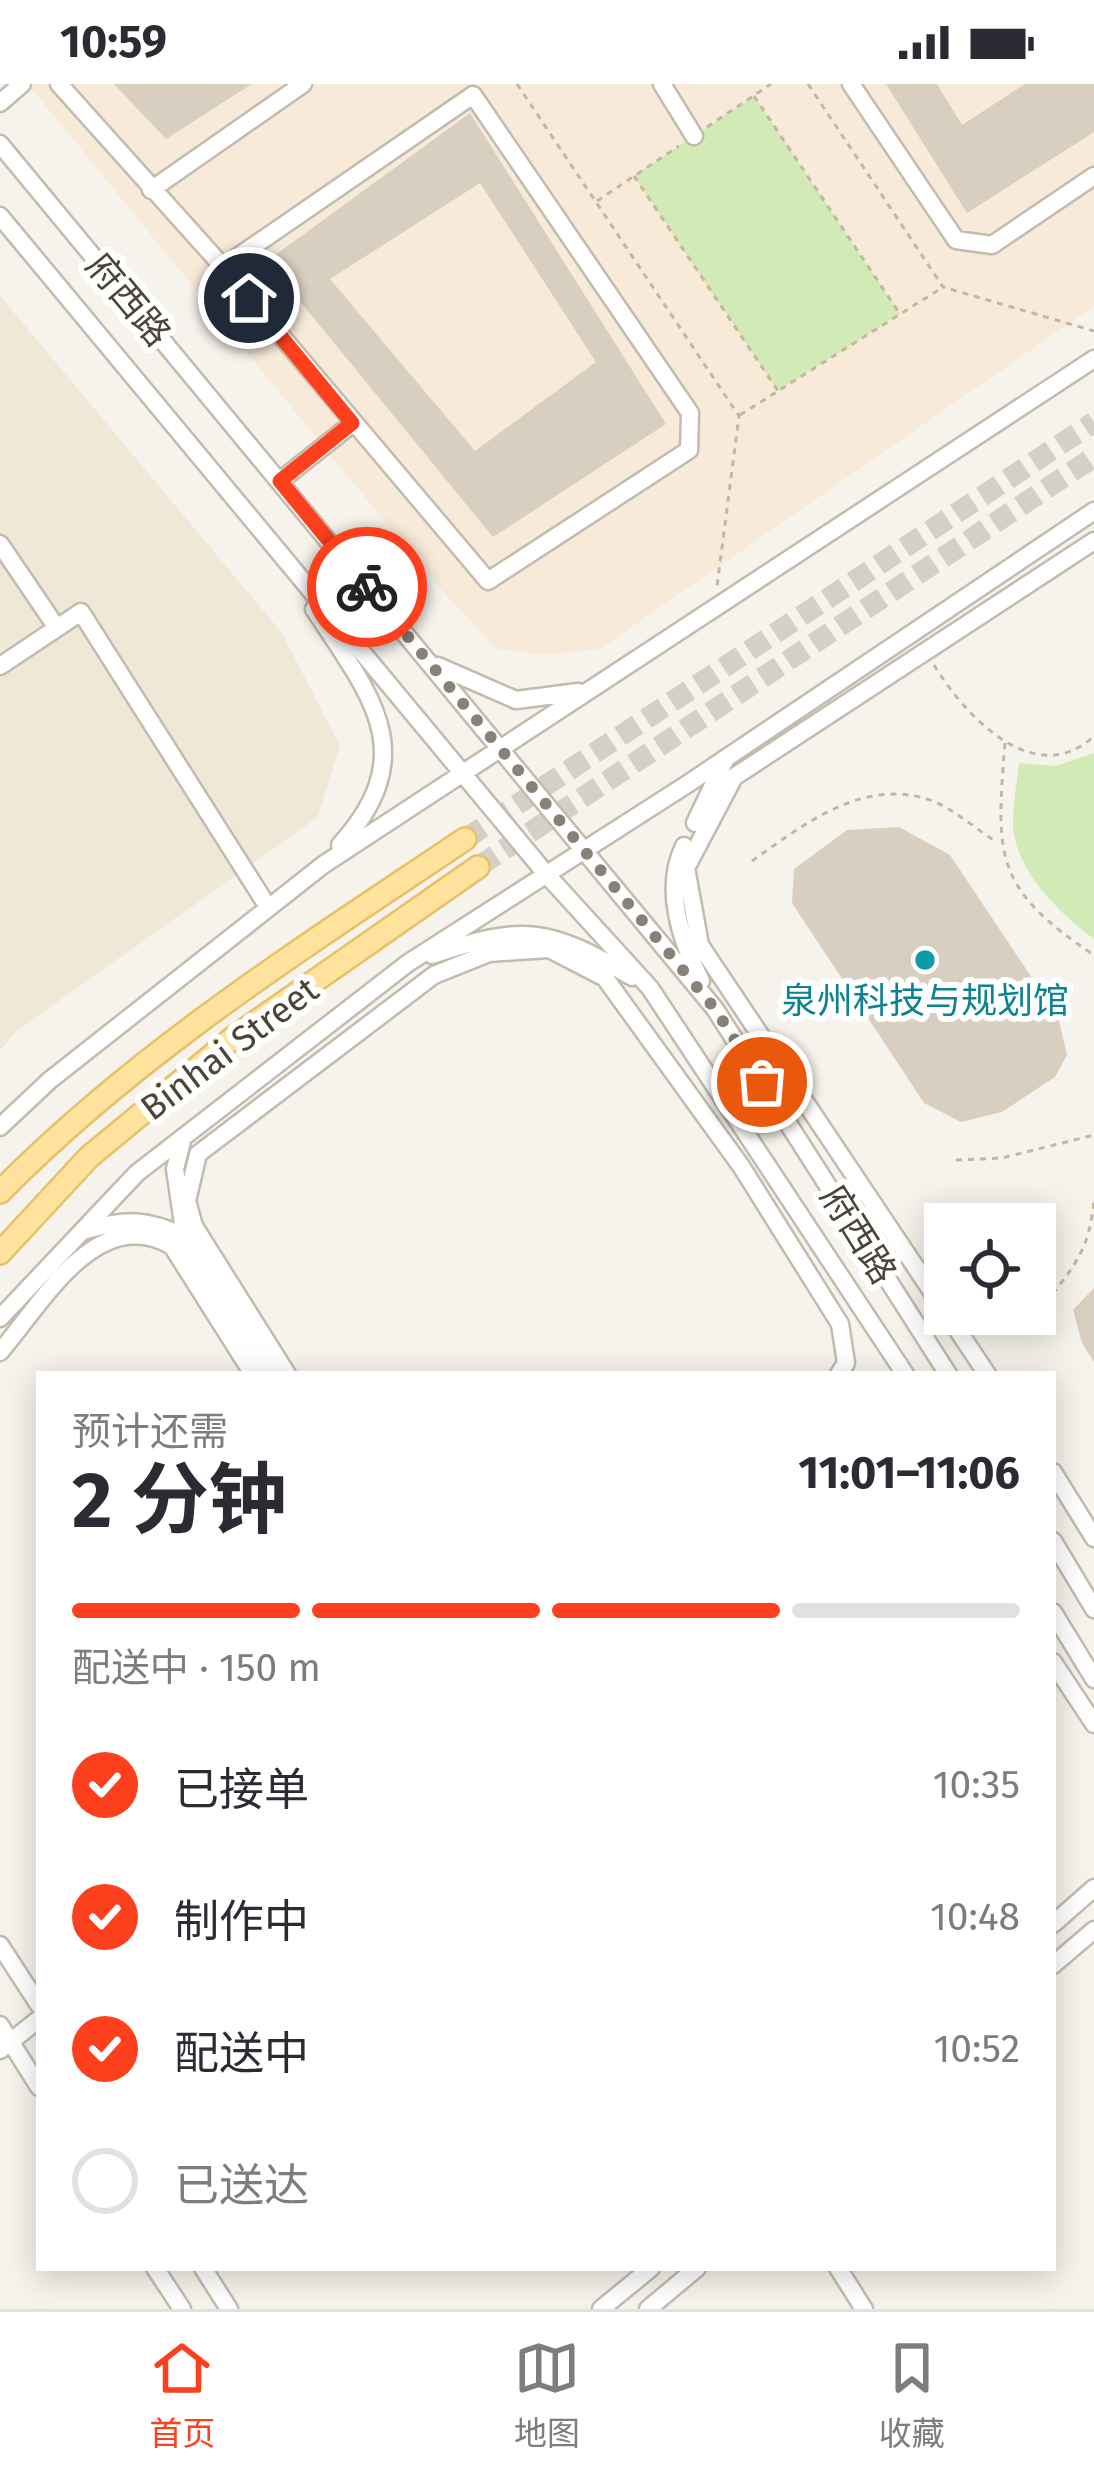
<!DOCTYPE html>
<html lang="zh">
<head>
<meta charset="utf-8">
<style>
	body { margin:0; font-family:"Fira Sans","Noto Sans SC",sans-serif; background:#f2f2f3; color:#2b2b33; height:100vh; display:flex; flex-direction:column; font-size:45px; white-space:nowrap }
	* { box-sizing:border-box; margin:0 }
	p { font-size:39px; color:#7c7c81 }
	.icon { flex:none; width:66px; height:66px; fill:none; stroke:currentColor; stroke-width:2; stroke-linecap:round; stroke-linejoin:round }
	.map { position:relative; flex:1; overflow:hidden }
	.panel { position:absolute; left:36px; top:1287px; width:1020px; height:900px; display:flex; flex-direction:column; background:#fff; border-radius:0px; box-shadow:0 6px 30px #0003 }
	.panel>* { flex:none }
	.buttons { position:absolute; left:924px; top:1119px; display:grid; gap:24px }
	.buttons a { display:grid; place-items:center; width:132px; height:132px; border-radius:0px; background:#fff; box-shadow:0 6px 30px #0003; font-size:60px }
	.pin { position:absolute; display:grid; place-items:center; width:102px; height:102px; color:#fff; margin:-51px; border:6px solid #fff; border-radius:50%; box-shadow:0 3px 12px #0007 }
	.courier { position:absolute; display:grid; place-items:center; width:120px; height:120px; margin:-60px; border:9px solid #fc3f1d; border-radius:50%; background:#fff; color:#222; box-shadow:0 3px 15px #0007 }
	.head em { font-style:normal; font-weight:700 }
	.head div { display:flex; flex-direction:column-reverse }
	.head { display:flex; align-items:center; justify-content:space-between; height:204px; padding:0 36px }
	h1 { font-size:78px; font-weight:700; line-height:90px }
	.bar { display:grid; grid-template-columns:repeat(4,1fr); gap:18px 12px; align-content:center; height:144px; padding:0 36px }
	.bar i { height:15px; border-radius:9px; background:#e1e1e2 }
	.bar .on { background:#fc3f1d }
	.bar p { grid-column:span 4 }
	ol { padding:0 36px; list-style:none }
	li { display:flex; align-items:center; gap:36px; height:132px }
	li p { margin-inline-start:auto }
	li .icon { padding:12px; border-radius:50%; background:#fc3f1d; color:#fff; stroke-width:4 }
	li:last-child { color:#7c7c81 }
	li i { width:66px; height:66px; border:6px solid #e1e1e2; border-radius:50% }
	.status { display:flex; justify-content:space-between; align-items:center; height:84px; padding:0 60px; background:#fff; direction:ltr }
	.status svg { height:33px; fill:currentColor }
	.dock { display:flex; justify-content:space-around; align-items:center; height:168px; border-top:3px solid #e1e1e2; background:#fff; font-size:33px; color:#7c7c81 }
	.dock a { display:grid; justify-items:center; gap:6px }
	.dock .on { color:#fc3f1d }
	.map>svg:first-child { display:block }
	.commercial { fill:#f7ead8 }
	.education { fill:#efe8d6 }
	.green { fill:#d2eab5 }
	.building { fill:#d8cfc1; fill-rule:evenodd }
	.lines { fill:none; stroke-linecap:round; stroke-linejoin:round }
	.major-tunnel { stroke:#d4d0c8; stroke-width:21; stroke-dasharray:21 10; stroke-linecap:butt }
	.minor-casing { stroke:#c2bbae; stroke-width:21 }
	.major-casing { stroke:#e6c16a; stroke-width:26 }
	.path { stroke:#c4b79f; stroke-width:3; stroke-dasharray:6 6; stroke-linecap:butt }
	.minor { stroke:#fff; stroke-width:16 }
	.major { stroke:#ffe39c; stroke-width:21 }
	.done { stroke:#878178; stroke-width:12; stroke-dasharray:0 21.6 }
	.route { stroke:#fc3f1d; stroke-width:15 }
	.culture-dot { fill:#0f9aa8; stroke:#fff; stroke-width:4.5 }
	.labels { text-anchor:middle; stroke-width:12; stroke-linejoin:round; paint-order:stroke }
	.street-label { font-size:36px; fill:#4b4439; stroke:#fff }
	.culture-label { font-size:36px; fill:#0d838f; stroke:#fff }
</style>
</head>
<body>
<div class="status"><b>10:59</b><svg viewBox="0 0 49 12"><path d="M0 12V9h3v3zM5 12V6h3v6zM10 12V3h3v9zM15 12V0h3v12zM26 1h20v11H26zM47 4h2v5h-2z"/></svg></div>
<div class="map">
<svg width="1094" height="2225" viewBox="0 0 1094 2225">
	<rect width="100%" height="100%" fill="#f6f3ec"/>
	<path class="commercial" d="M28,0H1094V222L600,565L546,571L496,565L429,492Z"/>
	<path class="education" d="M0,212L282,549L340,662L318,733L18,946L0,966Z"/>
	<path class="green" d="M754,12L900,230L778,307L634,92Z
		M1094,669V855C1060,830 1012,784 1013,737C1013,718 1017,698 1019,679L1056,682Z"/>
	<path class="building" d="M114,0H252L166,55Z
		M886,0H937L962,41L1025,0H1094V48L967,129Z
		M470,29L666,340L493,453L267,177ZM480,99L596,278L475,367L330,195Z
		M899,743L950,771L1058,933L1067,971L1055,993L1002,1028L961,1038L924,1019L792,819L794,785L847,746Z
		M1094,1204V1278L1082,1259L1073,1226Z"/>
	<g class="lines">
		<path class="major-tunnel" d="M465,755L1094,338
			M478,783L1094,373"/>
		<g class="minor-casing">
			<path id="minor" d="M59,0L223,183L488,497L689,366L690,329L473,11L223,183
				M662,0L694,52
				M851,0L956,156L992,161L1094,92
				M0,19L22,0
				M0,60L715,925L948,1290
				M151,106L303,0
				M0,132L547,791L650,904L905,1290
				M280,397L353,339
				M0,460L57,544L0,582
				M314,525C370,611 423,669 340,761
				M57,544L81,528L268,823
				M438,582L516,616L578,608
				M695,739L725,676
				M684,762C663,805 681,856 701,897
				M432,871C524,840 548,843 632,893
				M0,1043L50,996L323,781L1094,275
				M83,1147C124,1135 147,1134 185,1153L175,1085L183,1053
				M185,1153L271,1290
				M945,1227L700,861L686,784L734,693L1094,457
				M947,1230L987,1290
				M0,1234L137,1089L408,879L686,701L1094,427
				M0,1268C43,1218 97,1119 172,1162L253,1290
				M287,1290L194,1142L187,1117L198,1070L434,891L489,869L549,865L605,894L741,1082L840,1240L846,1279L839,1290
				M1053,1388L1094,1454
				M1053,1457L1094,1525
				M1053,1528L1094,1595
				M1053,1578L1094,1640
				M1053,1840L1094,1804
				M0,1861L39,1921
				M1053,1881L1094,1846
				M0,1941L39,2003
				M0,1966L39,1935
				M155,2184L182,2225
				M203,2184L229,2225
				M838,2184L864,2225
				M601,2225L651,2184
				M648,2225L697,2184"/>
		</g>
		<g class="major-casing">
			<path id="major" d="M0,1108C138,968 303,864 465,755
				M0,1169L89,1073L233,954L478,783"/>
		</g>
		<path class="path" d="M517,0L739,332L717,502
			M808,0L943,203L1094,247
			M754,12L900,230
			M707,43L771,0
			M634,92L778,307
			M597,117L679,62
			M740,331L940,205
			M934,581C963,629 1034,708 1094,652
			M1005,659C996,771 993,804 1094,871
			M752,777C804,740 865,692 933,717C955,726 977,746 997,758
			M956,1076L1002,1074L1094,1051
			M1045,1219C1076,1181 1089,1165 1094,1117"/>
		<use href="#minor" class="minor"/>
		<use href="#major" class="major"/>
	</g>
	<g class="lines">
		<path class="done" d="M367,503L715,925L762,998"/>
		<path class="route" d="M249,214L352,339L280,397L367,503"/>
	</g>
	<circle class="culture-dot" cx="925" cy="876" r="12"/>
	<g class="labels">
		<g class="street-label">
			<text transform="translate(129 215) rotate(50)" y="13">府西路</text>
			<text transform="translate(229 964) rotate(-37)" y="13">Binhai Street</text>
			<text transform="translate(859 1150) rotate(58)" y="13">府西路</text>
		</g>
		<g class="culture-label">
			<text x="925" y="929">泉州科技与规划馆</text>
		</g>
	</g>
</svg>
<div class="buttons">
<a><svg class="icon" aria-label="locate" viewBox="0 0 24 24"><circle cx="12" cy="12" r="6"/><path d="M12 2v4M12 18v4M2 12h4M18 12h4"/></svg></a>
</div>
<div class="pin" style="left:762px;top:998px;background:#ea580c"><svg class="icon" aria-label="bag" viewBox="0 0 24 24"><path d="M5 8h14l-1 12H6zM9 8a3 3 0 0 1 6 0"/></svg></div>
<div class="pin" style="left:249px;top:214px;background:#1f2937"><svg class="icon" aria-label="home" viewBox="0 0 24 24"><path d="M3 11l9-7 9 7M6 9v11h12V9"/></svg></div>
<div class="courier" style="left:367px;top:503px"><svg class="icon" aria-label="bike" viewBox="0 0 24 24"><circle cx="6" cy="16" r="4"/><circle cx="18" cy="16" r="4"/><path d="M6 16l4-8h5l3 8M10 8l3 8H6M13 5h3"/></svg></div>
<section class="panel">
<div class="head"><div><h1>2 分钟</h1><p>预计还需</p></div><em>11:01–11:06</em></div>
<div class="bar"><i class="on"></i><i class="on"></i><i class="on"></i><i></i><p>配送中 · 150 m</p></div>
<ol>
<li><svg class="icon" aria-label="check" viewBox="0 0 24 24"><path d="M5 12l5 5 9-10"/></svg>已接单<p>10:35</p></li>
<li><svg class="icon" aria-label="check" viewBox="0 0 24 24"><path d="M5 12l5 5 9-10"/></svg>制作中<p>10:48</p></li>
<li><svg class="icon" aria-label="check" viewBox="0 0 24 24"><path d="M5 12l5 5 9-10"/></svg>配送中<p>10:52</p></li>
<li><i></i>已送达</li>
</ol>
</section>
</div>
<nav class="dock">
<a class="on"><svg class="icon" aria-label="home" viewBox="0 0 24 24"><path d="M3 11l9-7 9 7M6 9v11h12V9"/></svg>首页</a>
<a><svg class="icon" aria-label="map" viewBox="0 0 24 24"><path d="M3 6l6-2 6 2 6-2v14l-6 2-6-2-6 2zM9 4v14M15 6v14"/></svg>地图</a>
<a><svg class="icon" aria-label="saved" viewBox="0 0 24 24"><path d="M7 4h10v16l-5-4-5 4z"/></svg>收藏</a>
</nav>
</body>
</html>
